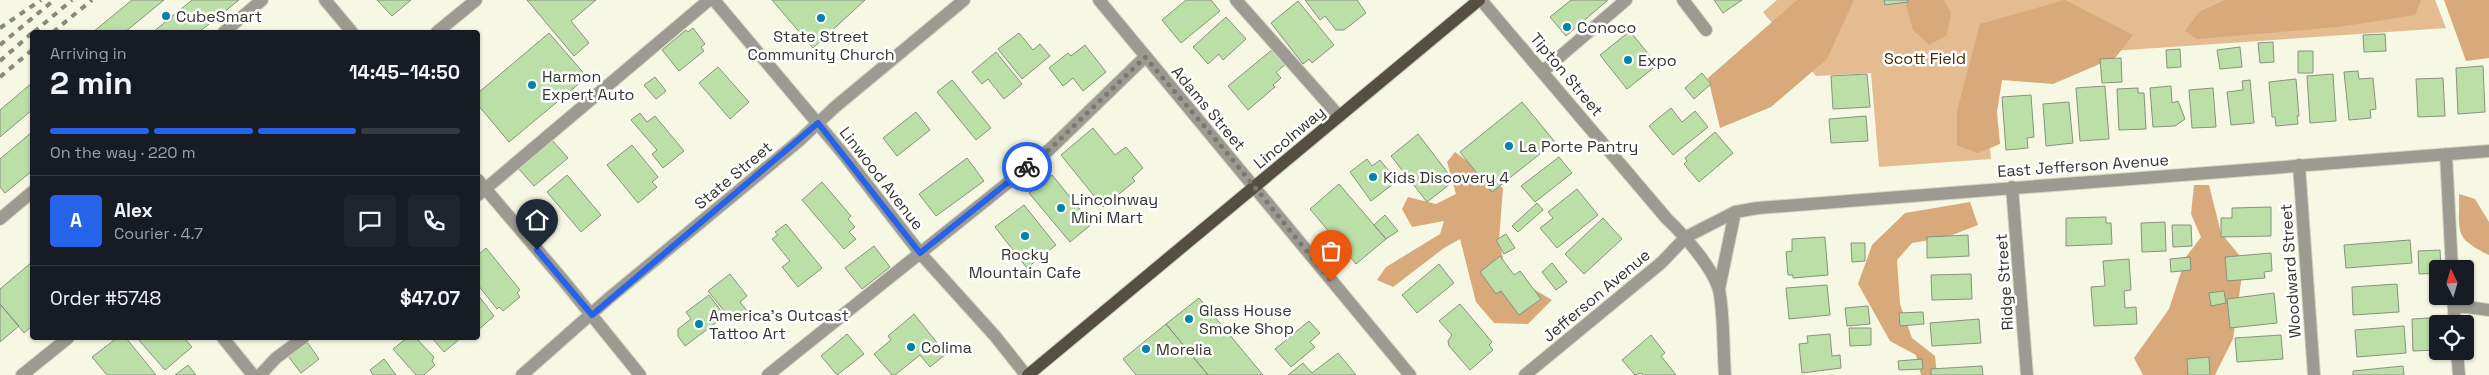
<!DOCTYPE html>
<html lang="en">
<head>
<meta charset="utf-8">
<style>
	body { margin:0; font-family:"Space Grotesk",sans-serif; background:#20242c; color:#f1f3f6; height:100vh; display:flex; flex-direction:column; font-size:19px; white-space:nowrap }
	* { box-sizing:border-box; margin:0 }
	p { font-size:16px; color:#9ea1a6 }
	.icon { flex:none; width:28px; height:28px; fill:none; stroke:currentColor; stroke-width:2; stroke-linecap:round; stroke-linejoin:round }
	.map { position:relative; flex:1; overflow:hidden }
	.sheet { position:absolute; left:30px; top:30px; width:450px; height:310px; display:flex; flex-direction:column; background:#171b24; border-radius:5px; box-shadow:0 1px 4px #0004 }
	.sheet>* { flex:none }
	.needle { width:32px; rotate:355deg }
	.tools { position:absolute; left:2429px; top:260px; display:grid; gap:10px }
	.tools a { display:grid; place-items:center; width:45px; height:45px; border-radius:5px; background:#171b24; box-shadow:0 1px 4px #0004; font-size:25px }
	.pin { position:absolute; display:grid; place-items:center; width:42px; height:42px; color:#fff; margin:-51px -21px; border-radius:50% 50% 50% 0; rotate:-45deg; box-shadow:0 0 5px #0007 }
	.pin .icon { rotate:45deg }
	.courier { position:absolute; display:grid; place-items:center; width:50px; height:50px; margin:-25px; border:4px solid #2563eb; border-radius:50%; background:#fff; color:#222; box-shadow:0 1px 6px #0007 }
	.headline em { font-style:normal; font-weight:800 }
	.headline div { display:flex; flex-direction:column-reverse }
	.headline { display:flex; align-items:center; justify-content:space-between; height:85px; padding:0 20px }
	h1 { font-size:32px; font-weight:800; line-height:38px }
	.bar { display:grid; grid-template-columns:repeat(4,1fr); gap:8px 5px; align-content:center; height:60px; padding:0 20px }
	.bar i { height:6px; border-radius:4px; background:#363941 }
	.bar .on { background:#2563eb }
	.bar p { grid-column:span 4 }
	.line { display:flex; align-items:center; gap:12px; padding:0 20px; border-top:1px solid #363941 }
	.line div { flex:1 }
	.round { display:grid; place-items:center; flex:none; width:52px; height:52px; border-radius:5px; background:#20242c }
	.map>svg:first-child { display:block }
	.green { fill:#e5bb91 }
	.forest { fill:#d8a97a }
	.building { fill:#bcdfa7; stroke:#879281 }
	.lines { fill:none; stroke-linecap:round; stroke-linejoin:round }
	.minor-casing { stroke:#d3d5c2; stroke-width:14 }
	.major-casing { stroke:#d3d5c2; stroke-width:14 }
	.minor { stroke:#9d9a92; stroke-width:12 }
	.major { stroke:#554f42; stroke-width:12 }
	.rail { stroke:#87897b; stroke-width:4; stroke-dasharray:6 6; stroke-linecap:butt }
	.done { stroke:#797a6d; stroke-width:5; stroke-dasharray:0 9 }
	.route { stroke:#2563eb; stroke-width:6 }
	.poi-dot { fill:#0084a7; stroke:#fff; stroke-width:2 }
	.labels { text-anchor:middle; stroke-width:5; stroke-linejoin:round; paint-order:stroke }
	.poi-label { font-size:16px; fill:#35362e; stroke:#fff; text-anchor:start }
	.park-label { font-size:16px; fill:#462700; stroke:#fff }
	.street-label { font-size:16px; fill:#35362e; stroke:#fff }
</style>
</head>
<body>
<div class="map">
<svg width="2489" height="375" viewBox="0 0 2489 375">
	<rect width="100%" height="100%" fill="#f6f8e3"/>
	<path class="green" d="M1777,0H2435L2446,28L1982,60L1991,159L1879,167L1871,73L1816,76L1763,12Z"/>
	<path class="forest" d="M1797,0H1854L1827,59L1771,107L1720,128L1708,78Z
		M1905,0H1944L1951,13L1947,35L1929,45L1913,30Z
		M2065,0L2133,35L2116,57L2053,84L2002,80L1997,112L2000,144L1978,153L1957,145V111L1980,24Z
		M2225,0H2421L2415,15L2338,27L2197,39L2185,31L2199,12Z
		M2444,0H2489V58L2466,61Z
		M1455,152L1503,188L1499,240L1506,273L1552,300L1528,324L1494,323L1476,302L1460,239L1444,248L1393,287L1377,280L1386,267L1440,234L1444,221L1412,227L1402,209L1408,197L1436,204L1456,194L1447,162Z
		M2194,185H2209L2221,233L2244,261L2233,339L2215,375H2143L2134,358L2169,309L2186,257L2201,237L2191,214Z
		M2459,194L2475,199L2489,222V255C2452,237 2460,232 2459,194Z
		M1970,202L1978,225L1947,237L1912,243L1897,260L1900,304L1912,338L1935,356L1937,375H1921L1916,355L1890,341L1858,284L1872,245L1905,213Z"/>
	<path class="building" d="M132,0H164L125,32H93Z
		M192,0H239L199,32H153Z
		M377,0H411L392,16Z
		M527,0H596L571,21L589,43L574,56Z
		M772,0H865L813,48Z
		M1186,0H1211L1220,11L1181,43L1162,20Z
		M1305,0H1357L1366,13L1344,30H1336L1325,16L1320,20Z
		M1571,0H1608L1566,36L1550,17Z
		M1714,0H1742L1723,13Z
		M1884,0H1908V2L1885,5Z
		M1298,1L1334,45L1312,63L1309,59L1303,64L1271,23Z
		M1226,17L1246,39L1223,60L1219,54L1208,64L1193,47Z
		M693,28L705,44L701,47L704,51L679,71L662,50L686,30L688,32Z
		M1630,31L1657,65L1627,89L1600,55Z
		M549,33L587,77L509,142L478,105V93Z
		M1019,33L1033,50L1040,44L1050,56L1022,79L998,49Z
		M2385,34L2386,51L2364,52L2363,35Z
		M2273,42L2274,62L2260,63L2258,43Z
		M1085,45L1106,72L1083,91L1073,78L1063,86L1049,68L1068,53L1071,56Z
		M2240,47L2242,67L2220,69L2217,50Z
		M1273,49L1286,64L1276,72L1281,78L1273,85L1275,87L1248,110L1228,86Z
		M2180,49L2181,67L2167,68L2166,50Z
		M2298,51H2313V73H2298Z
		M996,52L1022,84L1004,99L988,79L982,84L972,72Z
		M2121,58L2122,82L2102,83L2100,59Z
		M2483,66L2485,112L2458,114L2456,68Z
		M718,67L749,102L730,119L699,83Z
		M2358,71L2359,79L2373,78L2376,109L2370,110L2371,118L2349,120L2344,72Z
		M1702,73L1711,84L1694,99L1685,88Z
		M1867,74L1870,107L1833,109L1831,76Z
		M2333,74L2336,121L2310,123L2307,76Z
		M655,77L666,91L656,99L644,85Z
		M2443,78L2445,116L2418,117L2416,79Z
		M2296,79L2299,116H2297L2298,124L2276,126L2275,117H2272L2269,82Z
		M952,80L991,128L976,140L937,92Z
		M2250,80L2254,123L2231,125L2227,92L2243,90L2242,81Z
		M32,83V110L0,137V110Z
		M2105,86L2109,139L2080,141L2076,88Z
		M2171,86L2172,103L2178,101L2185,119L2175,126L2153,127L2150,88Z
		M2138,88V93H2144L2146,129L2119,130L2117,89Z
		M2213,88L2216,127L2192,128L2189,90Z
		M2031,95L2034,137L2027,138L2028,148L2006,150L2002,97Z
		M1522,102L1555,142L1492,192L1460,152Z
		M2069,102L2073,143L2046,146L2043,104Z
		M1671,108L1682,122L1695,111L1708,127L1673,155L1649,126Z
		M916,112L930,130L897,156L883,138Z
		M640,113L647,122L655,116L684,151L663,168L652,154L657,150L631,120Z
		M1866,116L1868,141L1831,143L1829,119Z
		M1093,128L1115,155L1126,147L1143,168L1132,178L1135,181L1103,207L1061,155Z
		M32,132V171L5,193L0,187V159Z
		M1715,132L1733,153L1699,182L1684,164L1687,161L1685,158Z
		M1418,134L1454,181L1427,202L1391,156Z
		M552,140L568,158L534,186L518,168Z
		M632,145L658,177L652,182L657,187L638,203L607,165Z
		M1559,157L1572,173L1535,202L1521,186Z
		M967,158L984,181L936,216L919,194Z
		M1367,159L1372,166L1380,160L1397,181L1371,201L1350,172Z
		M567,175L601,215L581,232L547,192Z
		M1052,175L1092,224L1070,242L1029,193Z
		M822,182L851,216L848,219L855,227L849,232L856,239L844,249L802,200Z
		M1339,184L1386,239L1356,264L1310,209Z
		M1577,189L1598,215L1557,248L1540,228L1553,218L1548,212Z
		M1537,203L1543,210L1518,232L1512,226Z
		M1024,205L1056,245L1027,268L995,227Z
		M2271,207V236L2221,237V218H2232V208Z
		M1385,215L1398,231L1386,239L1374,225Z
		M2106,217V223H2111L2112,244L2066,246V218Z
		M1603,218L1622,239L1584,274L1565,254Z
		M2165,222L2166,251L2142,252L2141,223Z
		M786,224L822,268L798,287L782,267L790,261L772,239L778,235L775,232Z
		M2172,225H2191L2192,246L2173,247Z
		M1506,234L1515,248L1504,254L1496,240Z
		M1968,235L1969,256L1927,258V237Z
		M1825,237L1828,275L1793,278V275H1788L1786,252L1792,251V239Z
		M2410,240L2412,263L2346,268L2344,245Z
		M1851,243H1865V261L1852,262Z
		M874,246L890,267L862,289L845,268Z
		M486,248L520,290L517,293L520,297L503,311L499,307L497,309L478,285V255Z
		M2440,250L2441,269H2438V273L2419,274L2418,251Z
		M2271,253L2272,271L2264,272L2265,278L2227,281L2225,257Z
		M1500,256L1514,275L1520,271L1541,299L1519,315L1501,291L1496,294L1480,272Z
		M2190,257L2191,270L2171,272L2170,259Z
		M2129,259L2131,290L2124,291L2125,308L2136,307L2137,324L2094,326L2091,287L2105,286L2103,261Z
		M32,262V326L24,333L0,304V289Z
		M1552,263L1567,282L1556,290L1542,272Z
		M1439,264L1454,283L1417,313L1402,295Z
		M730,274L747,296L740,302L748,312L734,323L708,291Z
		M1971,274L1972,299L1932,300L1931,275Z
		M2397,284L2399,312L2353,315L2352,287Z
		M1827,285L1830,315L1789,319L1786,288Z
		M2224,291L2226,303L2211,306L2209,293Z
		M2274,293L2277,323L2230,328L2227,299Z
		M478,295L494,316L478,330Z
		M709,295L725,316L685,346L678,336V329L691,319L686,312Z
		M1199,298L1263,375H1208L1166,324Z
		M0,304L19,326L0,342Z
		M1460,304L1492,342L1489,345L1493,350L1470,370L1449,346L1448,341L1452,335L1439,321Z
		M1868,306L1870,324L1847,326L1845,308Z
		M1923,312L1924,324L1900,326L1899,313Z
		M914,314L946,354L930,367L920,355L895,375H892L874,354L891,340L888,336Z
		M2445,317V324H2438V350L2413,351L2412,319Z
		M1979,319L1981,343L1932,346L1930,323Z
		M1309,321L1320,333L1310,342L1315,347L1291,367L1275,349Z
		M1166,324L1208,375H1136L1123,359Z
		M2404,326L2406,353L2357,357L2355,330Z
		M1849,328H1871V345L1850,346Z
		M847,334L864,354L837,375L821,356Z
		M1830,334L1832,356L1840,355L1841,368L1802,373L1799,344L1808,343L1807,336Z
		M1651,335L1665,353L1661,356L1676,375H1643L1641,373L1635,375L1622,360Z
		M2281,335L2283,359L2237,362L2235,338Z
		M117,338H126L156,375H107L92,357Z
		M137,338H184L192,347L165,370Z
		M407,338H416L434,357L432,361L435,365L424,375H416L393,349Z
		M432,338H461L444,352Z
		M307,342L319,359L301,373L288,356Z
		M1338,353L1356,375H1288L1303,363L1312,373Z
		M2209,357L2210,375H2188L2187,359Z
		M384,359L396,375H373L370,370Z
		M1922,359L1923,369L1899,370L1898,361Z
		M188,365L196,375H175Z
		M1982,366L1983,375H1931V369Z
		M2403,366L2404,375H2353V371Z"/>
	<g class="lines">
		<g class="minor-casing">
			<path id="minor" d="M325,0L352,32
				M714,0L845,156L920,253L995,336L1026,375
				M1099,0L1410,375
				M1236,0L1339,116
				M1481,0L1667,219C1684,235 1713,268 1719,290C1724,312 1723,351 1725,375
				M1683,0L1706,30
				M224,32L262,0
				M437,32L476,0
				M1543,71L1626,0
				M2446,154L2452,269
				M2299,165L2314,375
				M478,180L563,280L640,375
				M2012,187L2027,375
				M478,195L709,0
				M0,219L32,192
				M1719,289L1735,212
				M2453,296L2455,324
				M2454,305L2489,310
				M223,338L253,375
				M2457,351L2459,375
				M22,375L68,338
				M260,375L276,358L303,338
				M522,375L608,299L800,140L835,107L964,0
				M768,375L1050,149L1145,57
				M1525,375L1661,263L1686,237L1735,212L1758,208L2489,151"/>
		</g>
		<g class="major-casing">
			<path id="major" d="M1028,375L1479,0"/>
		</g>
		<use href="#minor" class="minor"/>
		<use href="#major" class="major"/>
		<path class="rail" d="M0,28L41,0
			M34,32L72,0
			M53,32L92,0
			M0,45L54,0
			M0,61L32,33
			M0,77L32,50"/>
	</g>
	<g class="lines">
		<path class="done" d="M1027,167L1050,149L1145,57L1223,148L1331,281"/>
		<path class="route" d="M537,250L592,315L818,123L920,253L1027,167"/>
	</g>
	<g class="poi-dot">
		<circle cx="166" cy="16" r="5"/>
		<circle cx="821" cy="18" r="5"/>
		<circle cx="1567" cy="27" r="5"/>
		<circle cx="1628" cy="60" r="5"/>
		<circle cx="532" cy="85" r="5"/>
		<circle cx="1509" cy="146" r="5"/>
		<circle cx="1373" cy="177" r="5"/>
		<circle cx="1061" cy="208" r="5"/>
		<circle cx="1025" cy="236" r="5"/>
		<circle cx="1189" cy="319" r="5"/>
		<circle cx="699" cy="324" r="5"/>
		<circle cx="911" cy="347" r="5"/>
		<circle cx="1146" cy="349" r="5"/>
	</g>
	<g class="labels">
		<g class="poi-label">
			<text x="176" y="22">CubeSmart</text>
			<text x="1577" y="33">Conoco</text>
			<text x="821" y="42" text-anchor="middle">State Street<tspan x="821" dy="18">Community Church</tspan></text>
			<text x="1638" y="66">Expo</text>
			<text x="542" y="82">Harmon<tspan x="542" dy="18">Expert Auto</tspan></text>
			<text x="1519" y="152">La Porte Pantry</text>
			<text x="1383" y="183">Kids Discovery 4</text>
			<text x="1071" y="205">Lincolnway<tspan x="1071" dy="18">Mini Mart</tspan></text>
			<text x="1025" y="260" text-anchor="middle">Rocky<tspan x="1025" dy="18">Mountain Cafe</tspan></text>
			<text x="1199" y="316">Glass House<tspan x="1199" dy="18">Smoke Shop</tspan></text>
			<text x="709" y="321">America's Outcast<tspan x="709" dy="18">Tattoo Art</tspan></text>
			<text x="921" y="353">Colima</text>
			<text x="1156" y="355">Morelia</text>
		</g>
		<g class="park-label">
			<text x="1925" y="64">Scott Field</text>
		</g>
		<g class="street-label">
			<text transform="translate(1567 74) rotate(50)" y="6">Tipton Street</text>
			<text transform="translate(1209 108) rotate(50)" y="6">Adams Street</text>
			<text transform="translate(1289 137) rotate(-40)" y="6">Lincolnway</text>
			<text transform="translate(2083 165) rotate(-4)" y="6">East Jefferson Avenue</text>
			<text transform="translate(733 175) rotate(-40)" y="6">State Street</text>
			<text transform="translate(882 178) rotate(52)" y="6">Linwood Avenue</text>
			<text transform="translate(2290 271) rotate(-94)" y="6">Woodward Street</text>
			<text transform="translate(2004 282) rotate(-94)" y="6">Ridge Street</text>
			<text transform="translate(1596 295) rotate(-40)" y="6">Jefferson Avenue</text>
		</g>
	</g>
</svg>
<div class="tools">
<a><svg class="needle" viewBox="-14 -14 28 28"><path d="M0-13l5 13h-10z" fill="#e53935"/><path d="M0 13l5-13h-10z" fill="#9ea1a6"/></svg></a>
<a><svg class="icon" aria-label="locate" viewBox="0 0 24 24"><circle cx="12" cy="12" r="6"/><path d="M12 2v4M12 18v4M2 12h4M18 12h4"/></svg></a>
</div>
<div class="pin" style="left:1331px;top:281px;background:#ea580c"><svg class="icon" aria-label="bag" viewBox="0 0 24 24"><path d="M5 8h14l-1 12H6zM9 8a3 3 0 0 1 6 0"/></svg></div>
<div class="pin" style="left:537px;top:250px;background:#1f2937"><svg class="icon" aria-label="home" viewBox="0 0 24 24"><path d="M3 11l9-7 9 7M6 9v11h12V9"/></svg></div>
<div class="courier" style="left:1027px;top:167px"><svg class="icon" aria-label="bike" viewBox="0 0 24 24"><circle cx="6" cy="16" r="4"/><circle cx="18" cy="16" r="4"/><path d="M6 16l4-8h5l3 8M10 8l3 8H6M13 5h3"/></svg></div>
<section class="sheet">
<div class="headline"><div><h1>2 min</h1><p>Arriving in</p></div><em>14:45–14:50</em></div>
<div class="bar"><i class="on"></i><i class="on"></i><i class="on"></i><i></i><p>On the way · 220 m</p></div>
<div class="line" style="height:90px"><b class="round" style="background:#2563eb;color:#fff">A</b><div><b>Alex</b><p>Courier · 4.7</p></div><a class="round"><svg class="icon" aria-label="chat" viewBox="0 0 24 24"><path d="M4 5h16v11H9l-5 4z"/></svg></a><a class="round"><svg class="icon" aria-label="phone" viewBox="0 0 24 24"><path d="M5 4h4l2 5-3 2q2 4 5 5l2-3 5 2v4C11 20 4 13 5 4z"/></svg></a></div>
<div class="line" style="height:65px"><div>Order #5748</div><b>$47.07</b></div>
</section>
</div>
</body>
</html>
